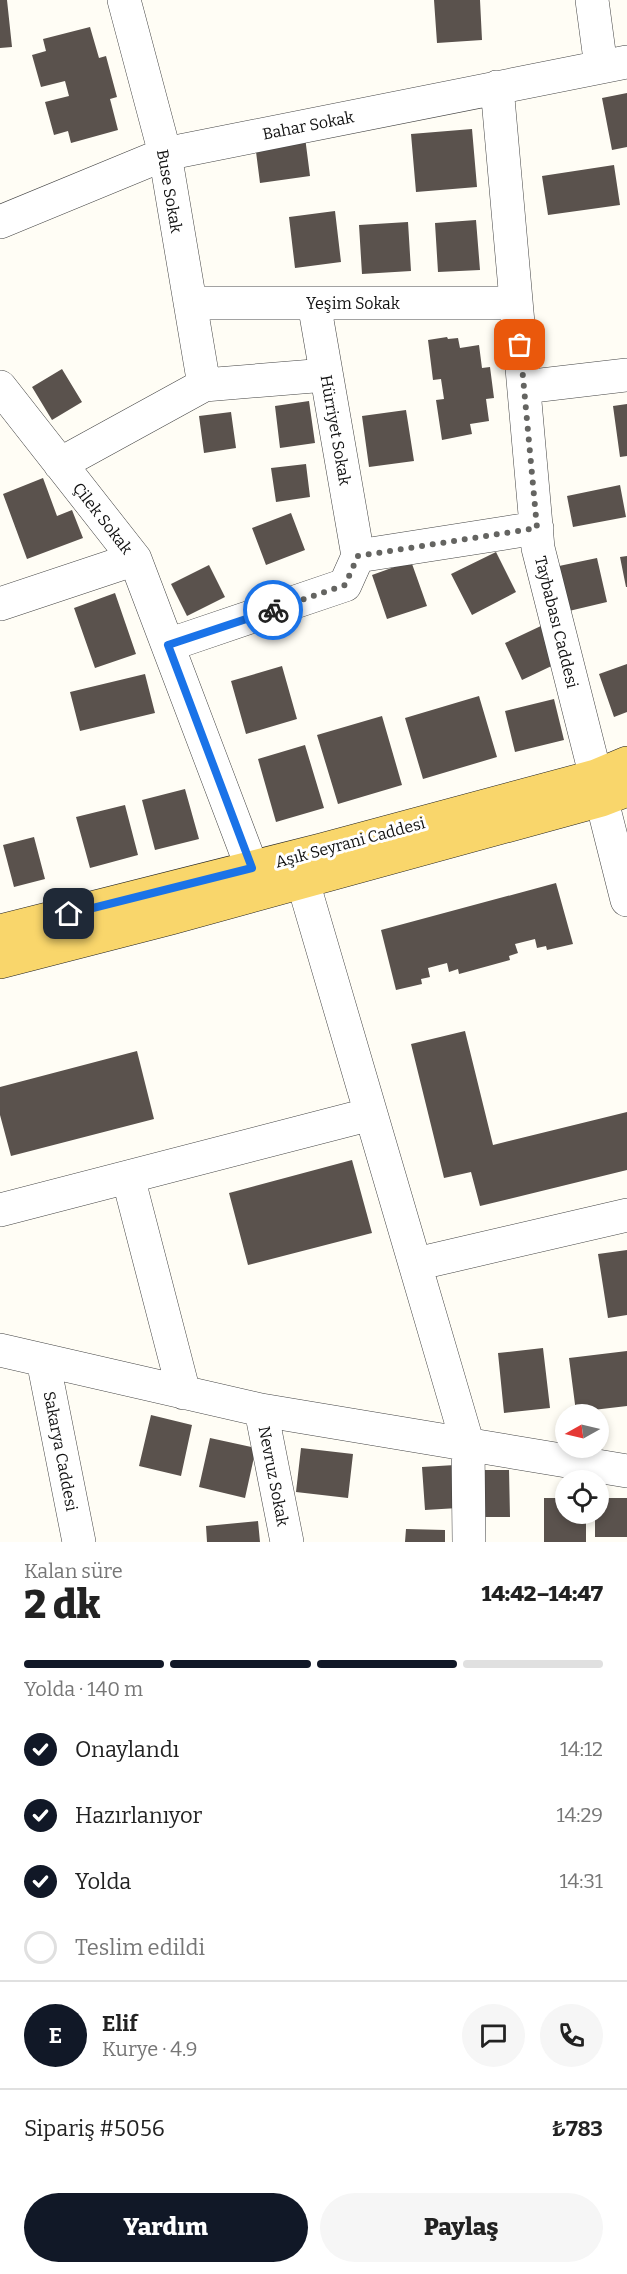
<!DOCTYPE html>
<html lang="tr">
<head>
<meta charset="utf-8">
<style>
	body { margin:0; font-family:Bitter,serif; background:#f6f6f6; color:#222; height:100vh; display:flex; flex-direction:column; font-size:22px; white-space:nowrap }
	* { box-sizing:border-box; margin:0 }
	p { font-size:20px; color:#767676 }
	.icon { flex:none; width:33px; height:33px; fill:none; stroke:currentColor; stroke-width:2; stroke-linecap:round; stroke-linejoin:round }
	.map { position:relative; height:1542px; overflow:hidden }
	.side { display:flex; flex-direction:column; background:#fff; flex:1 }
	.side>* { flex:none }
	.needle { width:39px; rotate:262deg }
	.fabs { position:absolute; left:555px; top:1404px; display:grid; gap:12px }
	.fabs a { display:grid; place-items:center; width:54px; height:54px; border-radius:50%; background:#fff; box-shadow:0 3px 9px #0003; font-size:30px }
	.pin { position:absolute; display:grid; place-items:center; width:51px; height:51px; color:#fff; margin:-26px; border-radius:12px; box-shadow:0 3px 9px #0006 }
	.courier { position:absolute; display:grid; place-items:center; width:60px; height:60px; margin:-30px; border:4px solid #1a73e8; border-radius:50%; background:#fff; color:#222; box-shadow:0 2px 8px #0007 }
	.summary em { font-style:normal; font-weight:800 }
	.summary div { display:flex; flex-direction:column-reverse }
	.summary { display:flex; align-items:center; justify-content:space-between; height:102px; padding:0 24px }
	h1 { font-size:39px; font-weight:800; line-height:45px }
	.bar { display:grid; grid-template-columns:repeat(4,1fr); gap:9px 6px; align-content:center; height:72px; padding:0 24px }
	.bar i { height:8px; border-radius:4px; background:#e0e0e0 }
	.bar .on { background:#111827 }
	.bar p { grid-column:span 4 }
	.line { display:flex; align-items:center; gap:15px; padding:0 24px; border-top:2px solid #e0e0e0 }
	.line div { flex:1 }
	.round { display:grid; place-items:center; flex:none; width:63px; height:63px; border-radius:32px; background:#f6f6f6 }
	ol { padding:0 24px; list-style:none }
	li { display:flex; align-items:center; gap:18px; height:66px }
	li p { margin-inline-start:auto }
	li .icon { padding:6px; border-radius:50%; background:#111827; color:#fff; stroke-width:4 }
	li:last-child { color:#767676 }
	li i { width:33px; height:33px; border:3px solid #e0e0e0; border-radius:50% }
	.button { display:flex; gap:12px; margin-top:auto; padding:12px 24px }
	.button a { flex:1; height:69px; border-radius:36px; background:#111827; color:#fff; font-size:24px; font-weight:800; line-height:69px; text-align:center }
	.button a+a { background:#f6f6f6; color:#222 }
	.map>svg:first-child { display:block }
	.building { fill:#5a524d }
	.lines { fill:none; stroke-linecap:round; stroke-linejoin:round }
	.minor-casing { stroke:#444; stroke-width:34 }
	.major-casing { stroke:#222; stroke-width:34 }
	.minor { stroke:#fff; stroke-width:33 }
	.major { stroke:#f9d66b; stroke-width:33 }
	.done { stroke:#646461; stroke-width:6; stroke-dasharray:0 10.8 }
	.route { stroke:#1a73e8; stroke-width:8 }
	.labels { text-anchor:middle; stroke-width:6; stroke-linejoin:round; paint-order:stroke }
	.street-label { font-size:16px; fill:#111; stroke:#fff }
</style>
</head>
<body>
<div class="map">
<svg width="627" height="1542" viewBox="0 0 627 1542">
	<rect width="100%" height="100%" fill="#fffdf5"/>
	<path class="building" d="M0,0H7L12,47L0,48Z
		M434,0H480L482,40L437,43Z
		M90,27L99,58L106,56L117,97L110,99L118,130L71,143L68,131L54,135L45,102L69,96L65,81L41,87L32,55L46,51L43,39Z
		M627,93V147L612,150L602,98Z
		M472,129L477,187L416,192L411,134Z
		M305,137L310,176L260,183L255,144Z
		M614,165L620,205L548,215L542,176Z
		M335,211L341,262L295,268L289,217Z
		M476,220L480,270L438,272L435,223Z
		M408,222L411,271L362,274L359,225Z
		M447,337L448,339L458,338L460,348L479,345L482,368L490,367L494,398L486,399L489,421L470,424L472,434L442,440L436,400L444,399L441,379L433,380L428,340Z
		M62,369L82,402L52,420L32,387Z
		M309,401L315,443L280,448L275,406Z
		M627,404V456L620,457L613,406Z
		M406,410L414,461L369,467L362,416Z
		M231,412L236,448L204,453L199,416Z
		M306,464L310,497L276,502L271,468Z
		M43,478L57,516L72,510L83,538L27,559L3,494Z
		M620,485L626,517L573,527L567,496Z
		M291,513L305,550L266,565L252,528Z
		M496,552L516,592L472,615L451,574Z
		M627,556V587H626L620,557Z
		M597,558L607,602L569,611L559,566Z
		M411,561L427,606L387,619L372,575Z
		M209,565L225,597L187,616L171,584Z
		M115,593L136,654L95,668L74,608Z
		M543,625L560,662L522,680L505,643Z
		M627,664V712L614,717L599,674Z
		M282,666L297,719L246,734L231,681Z
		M145,674L155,713L80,731L70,692Z
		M479,696L497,757L423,779L405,718Z
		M554,699L564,740L515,752L505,711Z
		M382,716L402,785L338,804L317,735Z
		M305,745L324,808L276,822L258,759Z
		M185,789L199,839L155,850L142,800Z
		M125,805L138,855L90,868L76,817Z
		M34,837L45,879L14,887L3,845Z
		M556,883L573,944L547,950L546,946L537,948L535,939L515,944L518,953L509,956L510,960L459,974L458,969L449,972L447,963L428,968L430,977L421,979L422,984L396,990L381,930Z
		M465,1031L493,1145L627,1112V1170L480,1206L471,1172L444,1178L411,1044Z
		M137,1051L154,1119L11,1156L0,1115V1087Z
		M352,1160L372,1233L248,1265L229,1193Z
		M627,1250V1315L608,1318L598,1254Z
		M543,1348L550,1408L504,1413L498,1353Z
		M627,1351V1406L576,1412L569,1358Z
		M151,1415L192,1425L181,1476L139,1466Z
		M210,1438L256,1448L245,1498L199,1487Z
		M301,1448L353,1454L348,1498L296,1492Z
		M455,1465L458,1508L425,1510L422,1467Z
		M482,1470H509L510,1517H483Z
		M544,1498H566V1514H586V1542H544Z
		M598,1498H627V1537H595V1514H598Z
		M258,1521L260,1542H207L206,1526Z
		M406,1529L445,1530V1542H405Z"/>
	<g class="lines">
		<g class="minor-casing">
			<path id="minor" d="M124,0L165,154L204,385
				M592,0L601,67
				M497,87L538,548L627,900
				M0,222L165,154L627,62
				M190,303H516
				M314,303L358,556
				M0,387L135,559L252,868
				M524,387L627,375
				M60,464L204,385L326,375
				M0,604L135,559
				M168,645L345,585L358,556L537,528
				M303,882L468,1445L469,1542
				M128,1177L184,1393
				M0,1210L371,1114
				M416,1264L627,1215
				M0,1350L261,1410L627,1471
				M43,1360L79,1542
				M261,1410L287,1542"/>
		</g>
		<g class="major-casing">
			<path id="major" d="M0,931L321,850L596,776L627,763
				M0,962L171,918L601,800L627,790"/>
		</g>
		<use href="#minor" class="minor"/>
		<use href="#major" class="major"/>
	</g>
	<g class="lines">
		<path class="done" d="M273,610L345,585L358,556L537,528L520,345"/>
		<path class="route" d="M69,914L252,868L168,645L273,610"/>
	</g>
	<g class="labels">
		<g class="street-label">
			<text transform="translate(308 125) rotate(-11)" y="6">Bahar Sokak</text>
			<text transform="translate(170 191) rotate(80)" y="6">Buse Sokak</text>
			<text x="353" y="309">Yeşim Sokak</text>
			<text transform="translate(336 430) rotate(80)" y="6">Hürriyet Sokak</text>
			<text transform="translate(103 518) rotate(52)" y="6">Çilek Sokak</text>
			<text transform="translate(557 622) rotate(76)" y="6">Taybabası Caddesi</text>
			<text transform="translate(350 842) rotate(-15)" y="6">Aşık Seyrani Caddesi</text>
			<text transform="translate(61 1451) rotate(79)" y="6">Sakarya Caddesi</text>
			<text transform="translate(274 1476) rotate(79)" y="6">Nevruz Sokak</text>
		</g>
	</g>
</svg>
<div class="fabs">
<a><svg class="needle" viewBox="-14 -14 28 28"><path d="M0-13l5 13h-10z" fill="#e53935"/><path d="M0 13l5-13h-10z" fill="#767676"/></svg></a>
<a><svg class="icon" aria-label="locate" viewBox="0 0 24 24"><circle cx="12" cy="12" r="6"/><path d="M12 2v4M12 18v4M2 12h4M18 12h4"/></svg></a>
</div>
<div class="pin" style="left:520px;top:345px;background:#ea580c"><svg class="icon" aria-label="bag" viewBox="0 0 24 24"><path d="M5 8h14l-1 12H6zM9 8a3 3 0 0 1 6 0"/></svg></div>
<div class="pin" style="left:69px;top:914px;background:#1f2937"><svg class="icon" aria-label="home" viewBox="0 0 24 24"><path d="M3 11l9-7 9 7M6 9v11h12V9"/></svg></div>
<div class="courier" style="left:273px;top:610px"><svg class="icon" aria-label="bike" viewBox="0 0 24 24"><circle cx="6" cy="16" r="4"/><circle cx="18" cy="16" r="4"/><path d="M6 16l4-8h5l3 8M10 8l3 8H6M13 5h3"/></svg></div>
</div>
<section class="side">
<div class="summary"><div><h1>2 dk</h1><p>Kalan süre</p></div><em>14:42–14:47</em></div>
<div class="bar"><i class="on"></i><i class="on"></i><i class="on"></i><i></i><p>Yolda · 140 m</p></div>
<ol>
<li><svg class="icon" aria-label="check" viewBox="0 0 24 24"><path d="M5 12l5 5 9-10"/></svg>Onaylandı<p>14:12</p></li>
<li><svg class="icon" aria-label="check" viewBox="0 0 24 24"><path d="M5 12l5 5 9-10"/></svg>Hazırlanıyor<p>14:29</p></li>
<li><svg class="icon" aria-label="check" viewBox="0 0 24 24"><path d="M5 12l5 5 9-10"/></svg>Yolda<p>14:31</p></li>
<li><i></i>Teslim edildi</li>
</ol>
<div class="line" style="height:108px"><b class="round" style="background:#111827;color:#fff">E</b><div><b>Elif</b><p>Kurye · 4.9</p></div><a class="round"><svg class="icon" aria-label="chat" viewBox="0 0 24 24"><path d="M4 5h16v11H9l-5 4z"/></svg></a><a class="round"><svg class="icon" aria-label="phone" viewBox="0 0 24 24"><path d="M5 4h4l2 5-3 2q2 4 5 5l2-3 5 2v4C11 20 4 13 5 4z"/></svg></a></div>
<div class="line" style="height:78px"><div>Sipariş #5056</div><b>₺783</b></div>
<div class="button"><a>Yardım</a><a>Paylaş</a></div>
</section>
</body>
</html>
